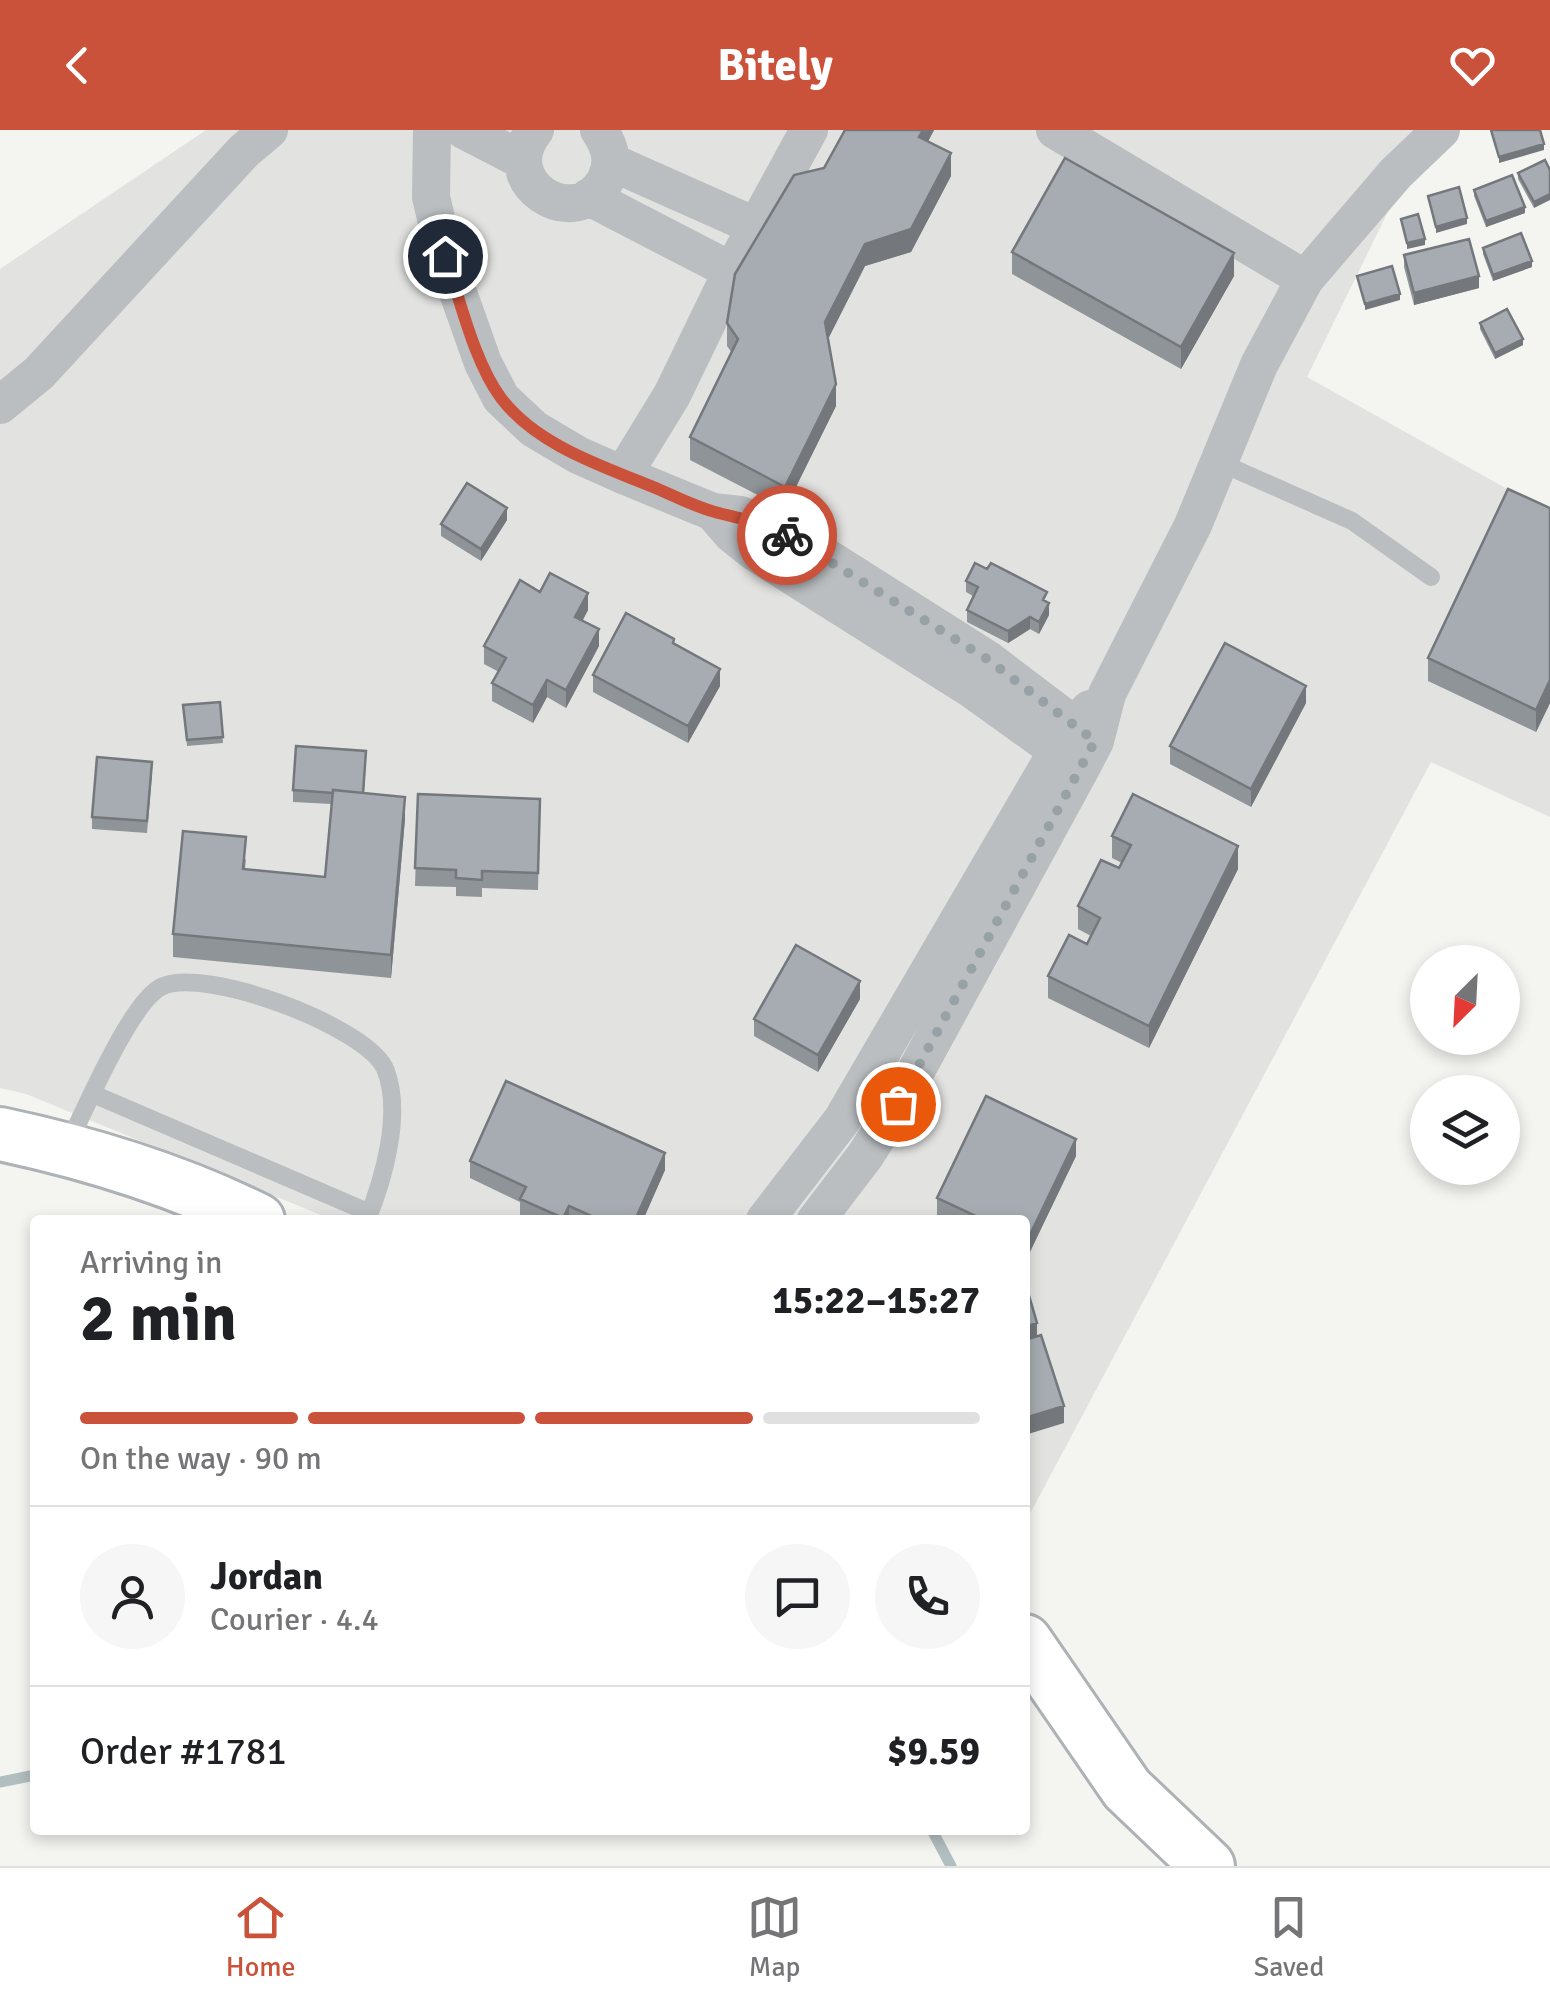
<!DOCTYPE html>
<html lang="en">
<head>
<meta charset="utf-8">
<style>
	body { margin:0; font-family:Signika,sans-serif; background:#f6f6f6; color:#202124; height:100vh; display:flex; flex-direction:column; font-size:38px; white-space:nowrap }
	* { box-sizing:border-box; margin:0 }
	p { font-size:32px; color:#757577 }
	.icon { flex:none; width:55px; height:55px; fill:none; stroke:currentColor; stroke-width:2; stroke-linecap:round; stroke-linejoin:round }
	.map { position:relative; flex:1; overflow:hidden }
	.side { position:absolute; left:30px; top:1085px; width:1000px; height:620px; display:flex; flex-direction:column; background:#fff; border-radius:10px; box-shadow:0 5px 15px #0003 }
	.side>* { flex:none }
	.needle { width:65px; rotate:204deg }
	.fabs { position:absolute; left:1410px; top:815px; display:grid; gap:20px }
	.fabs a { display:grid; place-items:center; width:110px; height:110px; border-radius:50%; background:#fff; box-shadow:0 5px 15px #0003; font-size:50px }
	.pin { position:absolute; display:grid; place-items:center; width:85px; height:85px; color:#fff; margin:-42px; border:5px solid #fff; border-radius:50%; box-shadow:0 2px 10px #0007 }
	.courier { position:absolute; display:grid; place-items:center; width:100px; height:100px; margin:-50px; border:8px solid #cb523a; border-radius:50%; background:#fff; color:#222; box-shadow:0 2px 12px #0007 }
	.summary em { font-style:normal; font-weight:700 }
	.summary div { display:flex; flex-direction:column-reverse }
	.summary { display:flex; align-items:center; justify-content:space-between; height:170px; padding:0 50px }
	h1 { font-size:65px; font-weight:700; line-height:75px }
	.bar { display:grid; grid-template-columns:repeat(4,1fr); gap:15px 10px; align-content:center; height:120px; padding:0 50px }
	.bar i { height:12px; border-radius:8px; background:#e0e0e0 }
	.bar .on { background:#cb523a }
	.bar p { grid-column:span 4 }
	.line { display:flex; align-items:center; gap:25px; padding:0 50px; border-top:2px solid #e0e0e0 }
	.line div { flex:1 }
	.round { display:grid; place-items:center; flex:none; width:105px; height:105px; border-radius:52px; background:#f6f6f6 }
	header { display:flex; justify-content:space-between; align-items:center; height:130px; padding:0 50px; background:#cb523a; color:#fff; font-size:45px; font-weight:700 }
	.menu { display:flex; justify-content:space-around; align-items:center; height:140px; border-top:2px solid #e0e0e0; background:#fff; font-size:28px; color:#757577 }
	.menu a { display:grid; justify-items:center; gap:5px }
	.menu .on { color:#cb523a }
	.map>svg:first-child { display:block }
	.built { fill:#e2e3e1 }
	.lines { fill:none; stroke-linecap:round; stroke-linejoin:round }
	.stream { stroke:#b2bfc1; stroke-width:11 }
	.secondary-casing { stroke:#acb2b5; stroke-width:58 }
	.service { stroke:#babec0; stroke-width:18 }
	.minor { stroke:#babec0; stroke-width:38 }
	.secondary { stroke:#fff; stroke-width:52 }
	.wall { fill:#8f9498 }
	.shaded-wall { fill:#74787c }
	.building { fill:#a6acb1; stroke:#74787c; stroke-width:2.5 }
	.done { stroke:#98a1a6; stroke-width:10; stroke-dasharray:0 18 }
	.route { stroke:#cb523a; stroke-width:12 }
</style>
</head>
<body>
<header><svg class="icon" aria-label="back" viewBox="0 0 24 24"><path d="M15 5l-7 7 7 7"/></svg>Bitely<svg class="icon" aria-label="heart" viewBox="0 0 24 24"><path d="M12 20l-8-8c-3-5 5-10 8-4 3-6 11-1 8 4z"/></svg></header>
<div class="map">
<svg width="1550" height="1736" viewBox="0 0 1550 1736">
	<rect width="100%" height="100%" fill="#f4f4f1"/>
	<path class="built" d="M206,0H1428L1307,247L1550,383V687L1431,632L1025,1393V1090H333L26,964L0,958V139Z"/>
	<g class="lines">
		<path class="stream" d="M0,1652L35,1645
			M932,1700L951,1736"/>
		<g class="secondary-casing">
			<path id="secondary" d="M0,1004C90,1023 175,1049 258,1090
				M1025,1511L1127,1659L1208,1736"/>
		</g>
		<path class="service" d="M1221,333L1352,391L1431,447
			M93,964L370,1083
			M68,1014C85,980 130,873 161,857C202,835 370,897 386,941C402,984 384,1048 367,1090"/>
		<path class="minor" d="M432,0L431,67L445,126L483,233L501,268L534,299L578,325L623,345L713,382L740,385L768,395L804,413L987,529L1095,611
			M464,0L522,30
			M535,0C493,52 574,104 605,51C615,33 610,16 599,0
			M1055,0L1305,149
			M611,32L757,97
			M589,67L732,141
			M0,275L39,243L244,21L269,0
			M623,345L672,265L732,141L809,0
			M713,382L732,404L756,423L973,560L1076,634
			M765,1090L842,990L1058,620L1073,596L1090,579
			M816,1090L865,1026L898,974L1081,638L1095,611L1107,564L1193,395L1259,235L1305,149L1396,43L1441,0"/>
		<use href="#secondary" class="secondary"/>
	</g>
	<path class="wall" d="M845,0H934L928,11L951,46L911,122L865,136L828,209L836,276L785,379L690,330V307L732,223L727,216V193L824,38Z
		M1550,40L1534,78L1518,49V43Z
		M1474,60L1525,83L1486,97L1474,66Z
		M1483,118L1532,137L1493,151L1483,124Z
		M1012,122L1234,146L1181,239L1012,144Z
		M1404,125L1479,158L1414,175L1404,137Z
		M1480,193L1523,215L1495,229L1480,199Z
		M1550,378V573L1536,602L1428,551V528Z
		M507,390L481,431L441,406V394Z
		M966,451L1047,472L1049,485L1039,504L1030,499L1008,513L967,492V480L973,466L966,462Z
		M540,462L588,480L583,490L599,516L566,578L547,567L533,593L492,571V553L499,542L484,534V516Z
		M674,514L720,556L688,613L593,562V545Z
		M220,572L223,613L187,616L183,575Z
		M1306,573L1251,677L1170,634V616Z
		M366,633L364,663L405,689L391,848L173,827V804L246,729L245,739L325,747L332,674L293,672V660Z
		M152,644L147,703L92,699V687Z
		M418,664L540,669L538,760L482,758V767L456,766V757L415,756Z
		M1112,706L1238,739L1149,918L1048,868V846L1087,814L1091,806L1078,799V776L1119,738L1122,733L1112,728Z
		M860,869L818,942L754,906V889Z
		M1076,1026L1027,1128L1025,1127V1090H948L937,1085V1068Z
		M470,1031L665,1040L643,1090H529L520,1086V1072L470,1048Z"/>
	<path class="shaded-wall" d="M923,0H934L919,29V7Z
		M1544,14V20L1499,33V27Z
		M951,23V46L911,122L865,136L825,215V192L865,114Z
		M1550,64V70L1534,78V72Z
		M1525,77V83L1486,97V91Z
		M1467,88V94L1436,103V97Z
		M1425,109V115L1407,119V113Z
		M1234,123V146L1181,239V217Z
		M1532,131V137L1493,151V145Z
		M1479,146V158L1414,175V163Z
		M1400,164V170L1365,180V174Z
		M1523,209V215L1495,229V223Z
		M836,254V276L785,379V357Z
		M507,378V390L481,431V419Z
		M588,463V480L575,504V487Z
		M1049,473V485L1039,504V492Z
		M1030,487V499L1008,513V501Z
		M599,499V516L566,578V560Z
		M720,539V556L688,613V596Z
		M547,550V567L533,593V575Z
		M1550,550V573L1536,602V580Z
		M1306,556V573L1251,677V659Z
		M405,667V689L391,848V825Z
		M1238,716V739L1149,918V896Z
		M860,851V869L818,942V925Z
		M1076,1009V1026L1027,1128V1111Z
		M665,1023V1040L643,1090H635Z
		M569,1076V1090H563V1088Z
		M1037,1193V1211L1025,1215V1197Z
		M1064,1276V1293L1025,1305V1288Z"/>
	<path class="building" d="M845,0H923L919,7L951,23L911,99L865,114L825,192L836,254L785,357L690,307L738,209L727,193L735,144L794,45L824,38Z
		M1491,0H1540L1544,14L1499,27Z
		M1065,28L1234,123L1181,217L1012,122Z
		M1545,30L1550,40V64L1534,72L1518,43Z
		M1512,45L1525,77L1486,91L1474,60Z
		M1459,57L1467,88L1436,97L1428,66Z
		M1418,84L1425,109L1407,113L1401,89Z
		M1521,103L1532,131L1493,145L1483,118Z
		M1469,109L1479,146L1414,163L1404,125Z
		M1392,136L1400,164L1365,174L1357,146Z
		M1507,179L1523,209L1495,223L1480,193Z
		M467,353L507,378L481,419L441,394Z
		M1508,359L1550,378V550L1536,580L1428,528Z
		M975,433L987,439L991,433L1047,462L1043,470L1049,473L1039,492L1030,487L1008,501L967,480L978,457L966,451Z
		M550,443L588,463L575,487L599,499L566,560L547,550L533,575L492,553L506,528L484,516L520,450L540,462Z
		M626,483L674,509L673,513L720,539L688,596L593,545Z
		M1225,513L1306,556L1251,659L1170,616Z
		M220,572L223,607L187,610L183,575Z
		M296,616L366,621L363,663L333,660V663L293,660Z
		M97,627L152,632L147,691L92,687Z
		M333,660L405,667L391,825L173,804L183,701L246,707L243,739L325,747Z
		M418,664L540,669L538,743L482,741V750L456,748V740L415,738Z
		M1133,664L1238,716L1149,896L1048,846L1069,805L1087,814L1100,788L1078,776L1101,730L1119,738L1131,715L1112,706Z
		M796,815L860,851L818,925L754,889Z
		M506,951L665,1023L635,1090H600L569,1076L563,1088L520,1069L526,1057L470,1031Z
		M986,966L1076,1009L1027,1111L1025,1110V1090H984L937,1068Z
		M1025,1152L1037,1193L1025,1197Z
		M1041,1205L1064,1276L1025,1288V1210Z"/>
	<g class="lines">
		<path class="done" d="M787,405L987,529L1095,611L898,974"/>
		<path class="route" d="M445,126C460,169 474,232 501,268C537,316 605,337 658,359C676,367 696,377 715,382C741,389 763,392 787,405"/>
	</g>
</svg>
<div class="fabs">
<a><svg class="needle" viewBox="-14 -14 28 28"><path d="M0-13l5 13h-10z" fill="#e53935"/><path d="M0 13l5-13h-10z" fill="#757577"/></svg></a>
<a><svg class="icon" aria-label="layers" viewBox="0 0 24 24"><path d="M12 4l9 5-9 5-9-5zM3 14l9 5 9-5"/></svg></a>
</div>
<div class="pin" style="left:898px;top:974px;background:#ea580c"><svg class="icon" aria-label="bag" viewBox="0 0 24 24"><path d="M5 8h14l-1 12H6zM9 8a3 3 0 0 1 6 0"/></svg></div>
<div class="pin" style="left:445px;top:126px;background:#1f2937"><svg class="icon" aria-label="home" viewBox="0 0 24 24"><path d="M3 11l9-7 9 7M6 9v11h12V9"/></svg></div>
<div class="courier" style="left:787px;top:405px"><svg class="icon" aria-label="bike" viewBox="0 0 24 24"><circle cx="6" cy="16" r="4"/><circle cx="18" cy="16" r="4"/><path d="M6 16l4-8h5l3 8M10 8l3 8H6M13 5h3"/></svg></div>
<section class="side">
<div class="summary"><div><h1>2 min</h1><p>Arriving in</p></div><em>15:22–15:27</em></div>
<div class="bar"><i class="on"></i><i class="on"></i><i class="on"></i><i></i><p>On the way · 90 m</p></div>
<div class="line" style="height:180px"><a class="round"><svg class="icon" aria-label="person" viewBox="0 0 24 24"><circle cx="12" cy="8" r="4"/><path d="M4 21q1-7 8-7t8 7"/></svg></a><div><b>Jordan</b><p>Courier · 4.4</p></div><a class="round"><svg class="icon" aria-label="chat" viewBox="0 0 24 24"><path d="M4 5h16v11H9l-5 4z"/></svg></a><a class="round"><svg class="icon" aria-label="phone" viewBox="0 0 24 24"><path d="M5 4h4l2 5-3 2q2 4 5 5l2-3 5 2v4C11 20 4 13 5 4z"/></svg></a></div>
<div class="line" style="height:130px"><div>Order #1781</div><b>$9.59</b></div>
</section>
</div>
<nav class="menu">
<a class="on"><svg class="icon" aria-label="home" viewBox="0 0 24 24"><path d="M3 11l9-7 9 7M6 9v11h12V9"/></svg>Home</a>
<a><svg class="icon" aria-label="map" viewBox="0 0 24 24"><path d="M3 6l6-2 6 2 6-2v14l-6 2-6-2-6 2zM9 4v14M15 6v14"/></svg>Map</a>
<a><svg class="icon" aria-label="saved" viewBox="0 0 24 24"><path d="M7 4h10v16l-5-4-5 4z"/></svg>Saved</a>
</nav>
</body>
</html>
